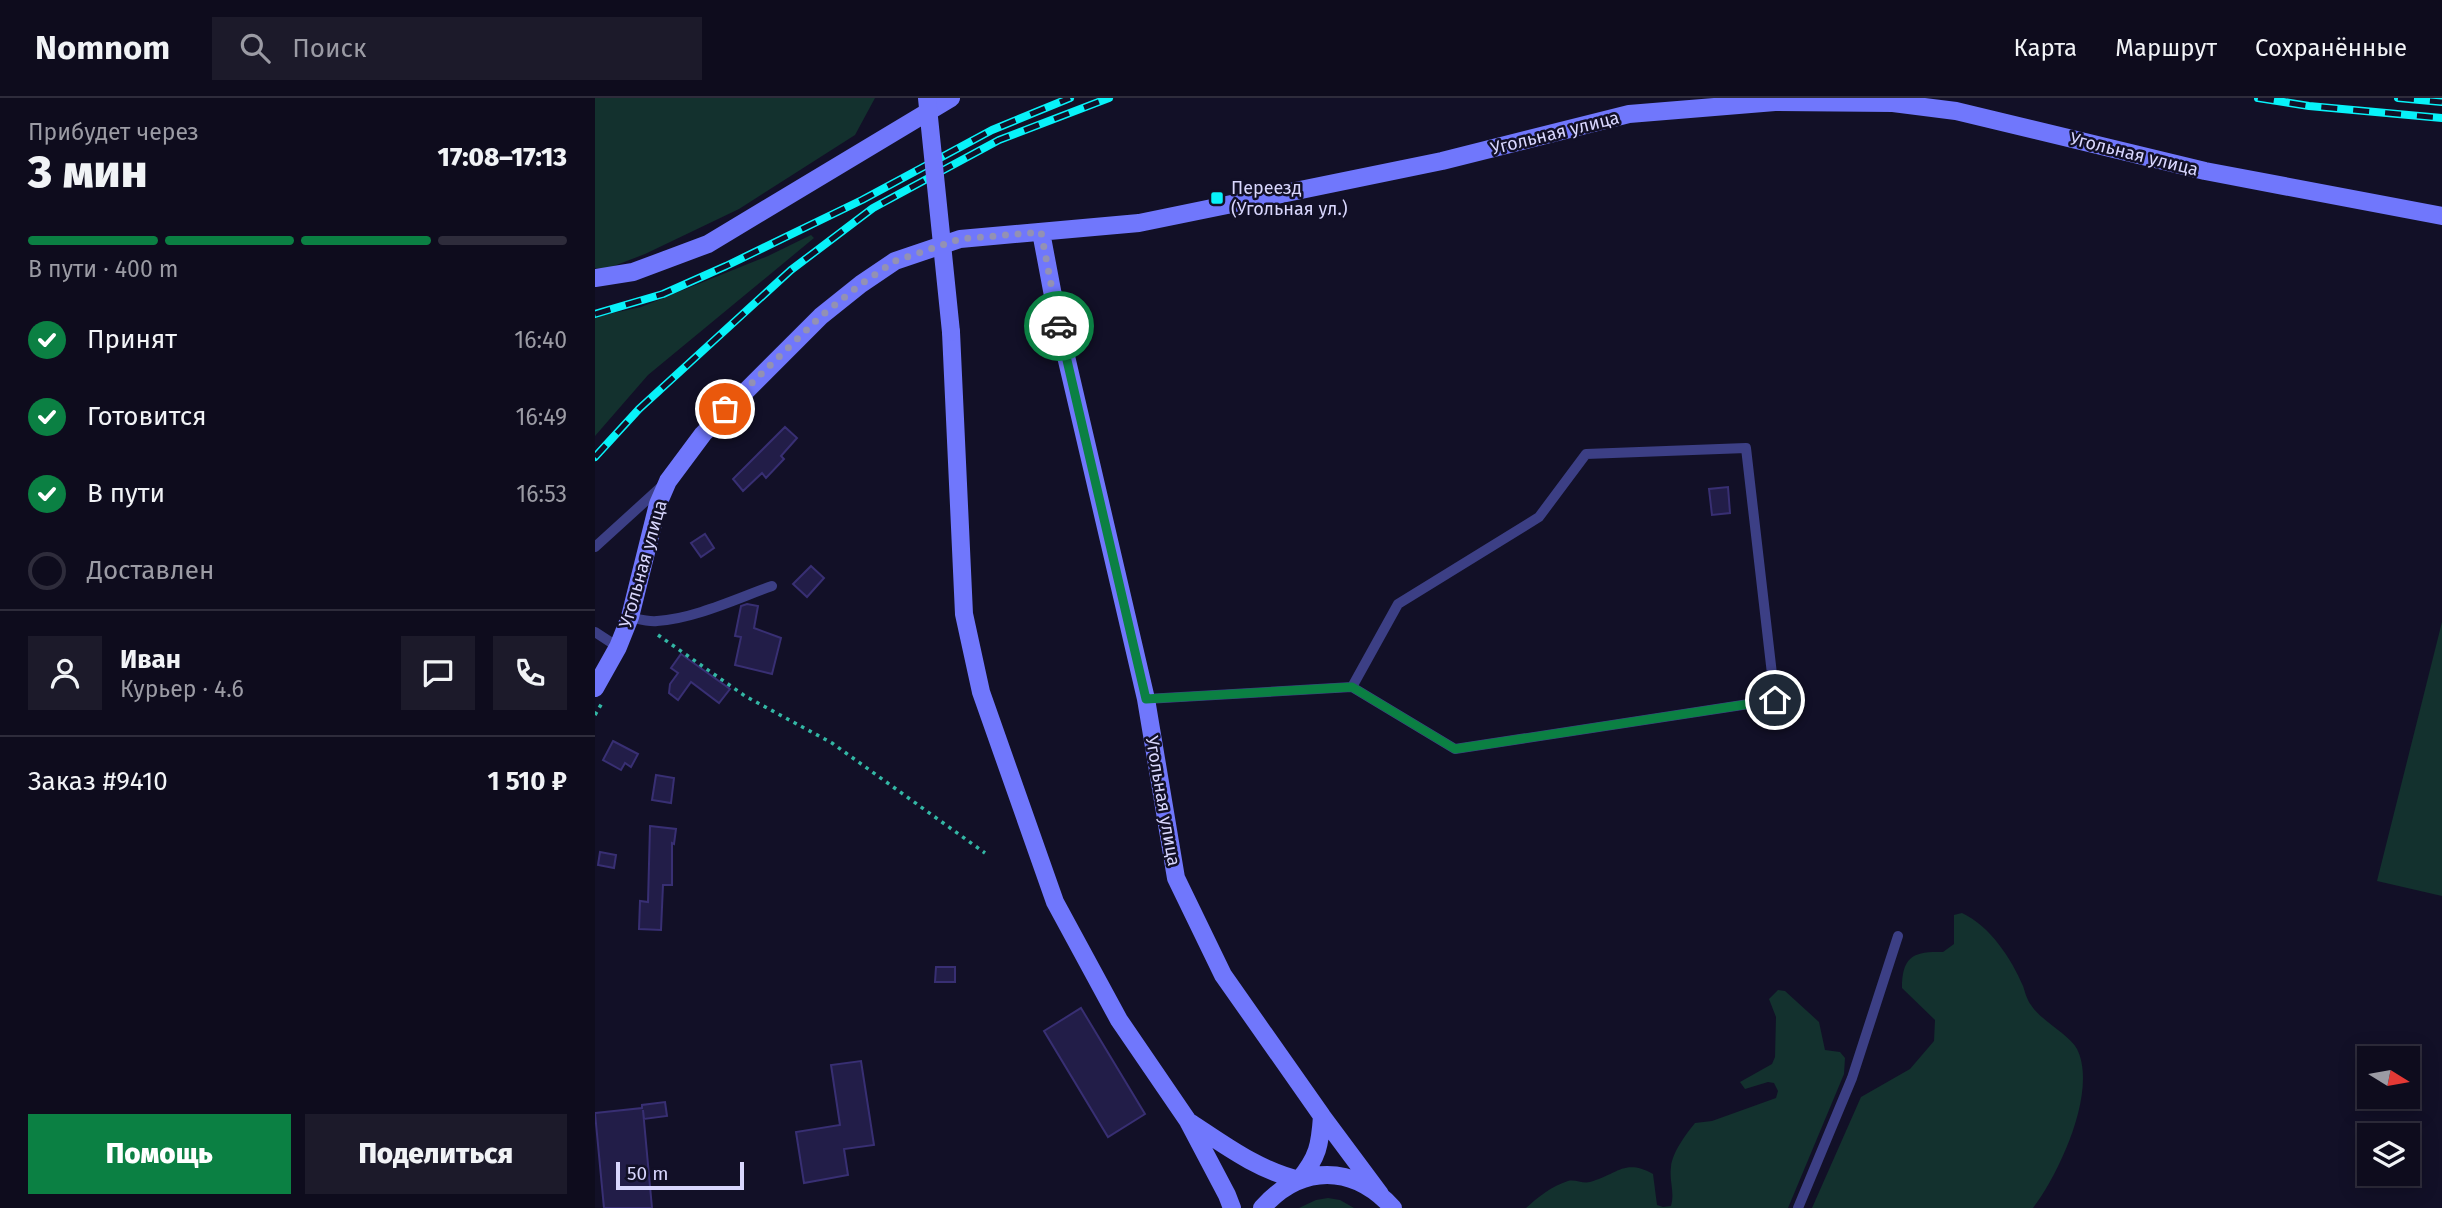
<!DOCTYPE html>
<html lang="ru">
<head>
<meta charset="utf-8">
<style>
	body { margin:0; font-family:"Fira Sans",sans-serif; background:#1c1a2a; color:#f1f3f6; height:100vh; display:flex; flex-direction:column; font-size:26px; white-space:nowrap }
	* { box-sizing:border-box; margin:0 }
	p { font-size:23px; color:#9b9ba4 }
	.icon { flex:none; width:38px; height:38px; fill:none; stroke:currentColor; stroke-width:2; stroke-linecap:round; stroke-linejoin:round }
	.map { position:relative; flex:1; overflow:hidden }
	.details { display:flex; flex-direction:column; background:#0e0c1d; width:595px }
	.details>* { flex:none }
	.needle { width:46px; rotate:101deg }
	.tools { position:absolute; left:1762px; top:948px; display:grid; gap:14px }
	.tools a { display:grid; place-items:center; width:63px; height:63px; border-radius:0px; background:#0e0c1d; box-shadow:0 4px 18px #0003,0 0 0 2px #2e2c3b; font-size:35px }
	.scale { position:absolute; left:21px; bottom:18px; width:128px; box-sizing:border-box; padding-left:7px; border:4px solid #d9d7fe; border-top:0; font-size:19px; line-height:24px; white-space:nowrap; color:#d9d7fe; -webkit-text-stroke:5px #121027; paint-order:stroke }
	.pin { position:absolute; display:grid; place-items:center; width:60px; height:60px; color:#fff; margin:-30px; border:4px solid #fff; border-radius:50%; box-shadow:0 2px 7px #0007 }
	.courier { position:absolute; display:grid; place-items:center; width:70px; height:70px; margin:-35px; border:5px solid #0b8043; border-radius:50%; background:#fff; color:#222; box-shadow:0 2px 9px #0007 }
	.overview em { font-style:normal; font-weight:800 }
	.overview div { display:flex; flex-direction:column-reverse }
	.overview { display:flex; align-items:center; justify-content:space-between; height:119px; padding:0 28px }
	h1 { font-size:46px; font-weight:800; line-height:52px }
	.bar { display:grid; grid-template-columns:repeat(4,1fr); gap:10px 7px; align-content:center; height:84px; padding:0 28px }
	.bar i { height:9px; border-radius:5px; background:#2e2c3b }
	.bar .active { background:#0b8043 }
	.bar p { grid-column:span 4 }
	.line { display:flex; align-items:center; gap:18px; padding:0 28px; border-top:2px solid #2e2c3b }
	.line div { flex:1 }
	.round { display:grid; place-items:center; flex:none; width:74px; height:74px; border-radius:0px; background:#1c1a2a }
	ol { padding:0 28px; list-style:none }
	li { display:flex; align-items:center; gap:21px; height:77px }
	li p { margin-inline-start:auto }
	li .icon { padding:7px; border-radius:50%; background:#0b8043; color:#fff; stroke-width:4 }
	li:last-child { color:#9b9ba4 }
	li i { width:38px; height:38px; border:4px solid #2e2c3b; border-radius:50% }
	.action { display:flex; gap:14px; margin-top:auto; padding:14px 28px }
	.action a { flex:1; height:80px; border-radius:0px; background:#0b8043; color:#fff; font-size:28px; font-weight:800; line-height:80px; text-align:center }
	.action a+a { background:#1c1a2a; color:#f1f3f6 }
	header { display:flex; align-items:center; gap:42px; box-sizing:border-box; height:98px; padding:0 35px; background:#0e0c1d; border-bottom:2px solid #2e2c3b }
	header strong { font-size:33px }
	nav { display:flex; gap:38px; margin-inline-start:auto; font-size:24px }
	.search { width:490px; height:63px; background:#1c1a2a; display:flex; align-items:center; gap:18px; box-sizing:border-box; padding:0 24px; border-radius:0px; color:#9b9ba4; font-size:26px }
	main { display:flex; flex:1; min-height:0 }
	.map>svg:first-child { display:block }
	.green { fill:#13312e }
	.building { fill:#221d48; stroke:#382f73; stroke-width:2 }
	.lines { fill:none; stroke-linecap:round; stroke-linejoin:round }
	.path { stroke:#33b7a5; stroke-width:3.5; stroke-dasharray:3.5 5; stroke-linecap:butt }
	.lane { stroke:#3c3f85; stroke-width:10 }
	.secondary { stroke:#7077fc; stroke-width:18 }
	.rail-casing { stroke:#08f2f9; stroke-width:8 }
	.rail { stroke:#121027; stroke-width:5; stroke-dasharray:16; stroke-linecap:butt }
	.secondary-bridge { stroke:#7077fc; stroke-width:18 }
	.done { stroke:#9391b3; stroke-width:7; stroke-dasharray:0 12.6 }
	.route { stroke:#0b8043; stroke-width:9 }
	.poi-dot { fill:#08f2f9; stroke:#121027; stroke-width:2.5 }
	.labels { text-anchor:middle; stroke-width:5; stroke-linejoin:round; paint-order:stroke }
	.street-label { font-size:18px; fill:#d9d7fe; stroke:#121027 }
	.poi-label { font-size:18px; fill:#d9d7fe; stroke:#121027; text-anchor:start }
</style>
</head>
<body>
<header>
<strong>Nomnom</strong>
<div class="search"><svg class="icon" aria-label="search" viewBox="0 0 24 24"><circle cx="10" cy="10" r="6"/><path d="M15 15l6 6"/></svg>Поиск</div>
<nav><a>Карта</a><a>Маршрут</a><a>Сохранённые</a></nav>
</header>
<main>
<section class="details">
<div class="overview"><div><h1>3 мин</h1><p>Прибудет через</p></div><em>17:08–17:13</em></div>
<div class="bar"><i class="active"></i><i class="active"></i><i class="active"></i><i></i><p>В пути · 400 m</p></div>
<ol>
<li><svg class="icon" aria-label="check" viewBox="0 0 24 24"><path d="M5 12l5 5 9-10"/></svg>Принят<p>16:40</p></li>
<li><svg class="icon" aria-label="check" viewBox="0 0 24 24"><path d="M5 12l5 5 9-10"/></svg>Готовится<p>16:49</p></li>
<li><svg class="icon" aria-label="check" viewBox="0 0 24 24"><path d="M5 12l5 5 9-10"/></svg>В пути<p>16:53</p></li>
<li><i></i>Доставлен</li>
</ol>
<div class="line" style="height:126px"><a class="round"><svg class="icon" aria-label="person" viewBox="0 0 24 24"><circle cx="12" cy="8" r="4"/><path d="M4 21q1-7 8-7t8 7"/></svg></a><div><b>Иван</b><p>Курьер · 4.6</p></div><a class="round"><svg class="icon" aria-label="chat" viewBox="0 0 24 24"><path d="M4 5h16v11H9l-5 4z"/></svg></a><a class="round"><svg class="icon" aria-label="phone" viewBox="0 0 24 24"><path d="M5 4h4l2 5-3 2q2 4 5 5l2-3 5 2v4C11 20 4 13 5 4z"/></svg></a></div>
<div class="line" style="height:91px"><div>Заказ #9410</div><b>1 510 ₽</b></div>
<div class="action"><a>Помощь</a><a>Поделиться</a></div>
</section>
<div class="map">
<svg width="1847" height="1110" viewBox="0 0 1847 1110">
	<rect width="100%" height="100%" fill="#121027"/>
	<path class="green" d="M0,0H280L260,37L144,111L50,156L11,171L0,170Z
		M216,137L219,140L53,277L0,338V219L46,209L173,158Z
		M1847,524V798L1782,783Z
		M1367,815C1395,828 1416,860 1428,888C1430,894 1432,902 1436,907C1446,923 1475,937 1482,951C1503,993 1464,1076 1438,1110H1217L1266,999L1315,971L1339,943L1340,922L1307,890C1307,858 1319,853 1348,854L1359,846V817Z
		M1183,892L1190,893L1224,924L1230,952L1245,954L1250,960L1249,976L1193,1110H931C943,1099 957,1088 973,1083C980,1081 988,1086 995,1084C1022,1077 1029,1060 1058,1076L1062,1107L1068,1109L1076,1108C1080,1094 1074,1083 1076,1069C1077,1055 1091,1036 1100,1025L1117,1023L1181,1000L1183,993L1179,985L1173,984L1150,991L1145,984L1177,966L1180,959L1181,919L1174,901Z
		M733,1100L745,1102L759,1110H704L721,1102Z"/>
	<path class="building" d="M190,329L202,340L186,358L189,361L171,380L167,375L148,393L138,381Z
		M1133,389L1135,415L1117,417L1114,391Z
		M110,436L119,450L106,459L96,445Z
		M216,468L229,480L212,499L198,486Z
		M152,506L163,508L159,530L186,540L177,576L140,567L146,539L140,538L146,508Z
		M86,556L135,591L124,605L96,584L83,602L74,595L75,586L83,575L76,570Z
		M18,643L43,656L36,669L30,665L26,672L8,662Z
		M61,677L79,680L76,705L57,702Z
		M55,728L81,731L79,746L77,745V787H68L66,832L44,831L45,803L53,804Z
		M5,754L21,757L19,770L3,767Z
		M341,869H360V884H340Z
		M486,910L550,1016L513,1039L449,933Z
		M266,963L279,1047L249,1051L253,1077L209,1085L201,1034L245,1027L236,967Z
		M70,1004L72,1018L49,1021L48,1012L57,1110H9L0,1015L47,1010V1007Z"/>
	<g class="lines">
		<path class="path" d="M63,537L150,598L237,645L390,755
			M0,617L7,605"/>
		<path class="lane" d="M0,449L66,389
			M35,519C44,521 53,524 62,523C99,521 143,500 177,488
			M0,534L23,549
			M551,601L757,589L860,651L1180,602L1151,350L991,356L944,419L803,506L757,589
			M1203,1110L1257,980L1303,838"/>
		<path class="secondary" d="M446,134L463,224L551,601L581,780L628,877L727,1018L785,1096
			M0,180L38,174L113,146L356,0
			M356,234L369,516L386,594L460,804L524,922L593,1023L632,1097L637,1110
			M0,590L23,549L35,519L63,406L73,383L108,336L226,218L266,186L300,163L365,141L544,125L847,63L1034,16L1180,4L1298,5L1361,13L1610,73L1847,118
			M596,1025C631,1048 663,1072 704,1082
			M704,1082C723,1059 725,1047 727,1018
			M667,1110C706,1066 758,1066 798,1110"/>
		<g class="rail-casing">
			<path id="rail" d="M1663,0L1714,8L1847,20
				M1803,0L1847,4
				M0,216L68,196L131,168L267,102L397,32L475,0
				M0,359L44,311L196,172L278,110L404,42L514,0"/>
		</g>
		<use href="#rail" class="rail"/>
		<path class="secondary-bridge" d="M332,0L356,234"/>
	</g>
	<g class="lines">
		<path class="done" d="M130,311L226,218L266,186L300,163L365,141L446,134L464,228"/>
		<path class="route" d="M464,228L551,601L757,589L860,651L1180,602"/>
	</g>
	<rect class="poi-dot" x="615" y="93" width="14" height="14" rx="3.5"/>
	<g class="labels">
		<g class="street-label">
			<text transform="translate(960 35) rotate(-14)" y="6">Угольная улица</text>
			<text transform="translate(1539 56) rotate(14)" y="6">Угольная улица</text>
			<text transform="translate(48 466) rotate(-74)" y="6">Угольная улица</text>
			<text transform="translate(568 703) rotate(80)" y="6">Угольная улица</text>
		</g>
		<g class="poi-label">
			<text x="636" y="96">Переезд<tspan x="636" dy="21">(Угольная ул.)</tspan></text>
		</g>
	</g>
</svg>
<div class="tools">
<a><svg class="needle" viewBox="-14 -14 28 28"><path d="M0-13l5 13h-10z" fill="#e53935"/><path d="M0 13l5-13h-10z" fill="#9b9ba4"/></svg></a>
<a><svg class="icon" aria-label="layers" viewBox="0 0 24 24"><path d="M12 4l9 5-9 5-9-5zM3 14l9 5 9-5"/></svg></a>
</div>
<div class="scale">50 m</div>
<div class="pin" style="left:130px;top:311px;background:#ea580c"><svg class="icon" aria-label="bag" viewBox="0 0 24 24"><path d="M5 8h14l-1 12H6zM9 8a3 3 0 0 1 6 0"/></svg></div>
<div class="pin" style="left:1180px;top:602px;background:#1f2937"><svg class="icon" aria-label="home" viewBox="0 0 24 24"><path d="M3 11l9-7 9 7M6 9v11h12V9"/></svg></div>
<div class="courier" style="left:464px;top:228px"><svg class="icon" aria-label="car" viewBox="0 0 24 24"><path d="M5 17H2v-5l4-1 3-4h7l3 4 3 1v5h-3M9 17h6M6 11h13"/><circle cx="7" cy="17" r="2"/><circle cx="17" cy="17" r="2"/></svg></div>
</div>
</main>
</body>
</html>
